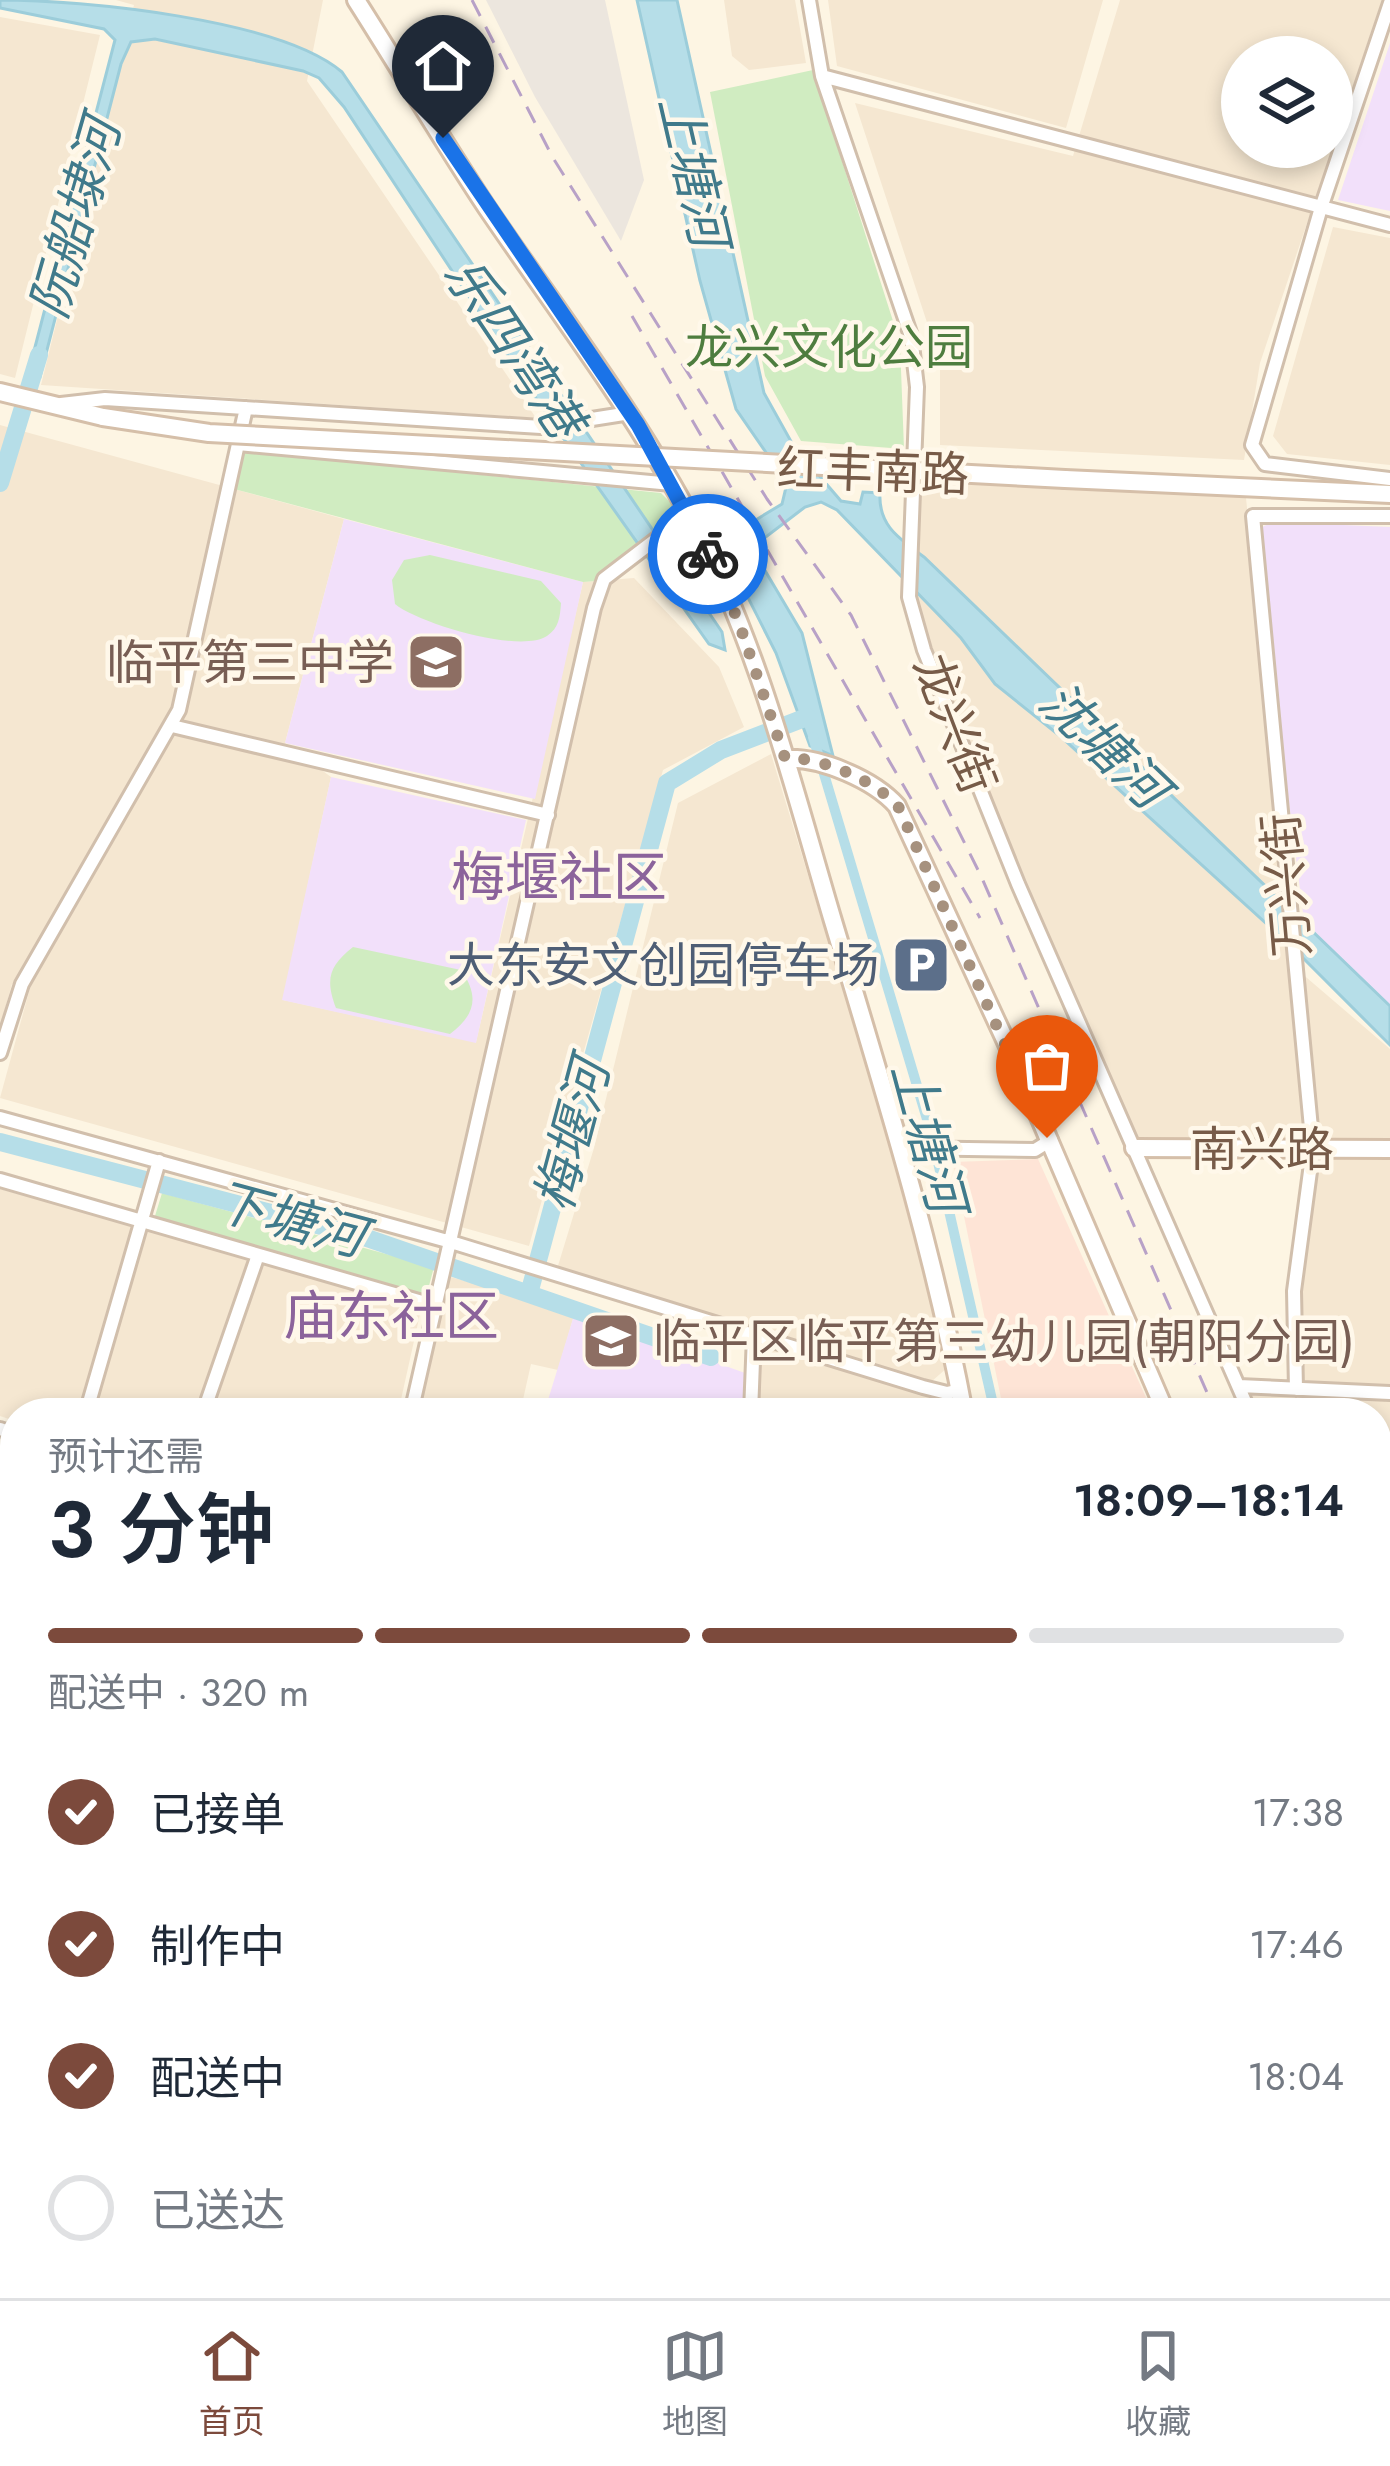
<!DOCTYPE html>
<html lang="zh">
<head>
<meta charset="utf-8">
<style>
	body { margin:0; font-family:Jost,"Noto Sans SC",sans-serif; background:#f6f6f7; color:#1f2937; height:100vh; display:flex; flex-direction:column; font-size:45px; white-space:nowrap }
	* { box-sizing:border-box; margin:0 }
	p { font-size:39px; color:#747a83 }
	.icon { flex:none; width:66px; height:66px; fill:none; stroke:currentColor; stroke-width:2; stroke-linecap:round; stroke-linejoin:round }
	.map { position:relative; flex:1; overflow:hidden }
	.sheet { position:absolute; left:0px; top:1398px; width:1392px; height:900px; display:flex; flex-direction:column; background:#fff; border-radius:48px 48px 0 0; box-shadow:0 6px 18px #0003 }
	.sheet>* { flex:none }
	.buttons { position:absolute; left:1221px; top:36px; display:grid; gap:24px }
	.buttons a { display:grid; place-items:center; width:132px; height:132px; border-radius:50%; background:#fff; box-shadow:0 6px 18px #0003; font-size:60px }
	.pin { position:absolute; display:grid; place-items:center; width:102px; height:102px; color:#fff; margin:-123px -51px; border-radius:50% 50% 50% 0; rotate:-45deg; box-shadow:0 0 12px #0007 }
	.pin .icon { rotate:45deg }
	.courier { position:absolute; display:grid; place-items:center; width:120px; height:120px; margin:-60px; border:9px solid #1a73e8; border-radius:50%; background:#fff; color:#222; box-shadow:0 3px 15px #0007 }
	.summary em { font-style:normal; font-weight:600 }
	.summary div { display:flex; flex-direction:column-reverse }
	.summary { display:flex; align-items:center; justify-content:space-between; height:204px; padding:0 48px }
	h1 { font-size:78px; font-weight:600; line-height:90px }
	.bar { display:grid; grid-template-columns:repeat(4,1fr); gap:18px 12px; align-content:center; height:144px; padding:0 48px }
	.bar i { height:15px; border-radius:9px; background:#e0e1e3 }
	.bar .on { background:#7c4a3c }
	.bar p { grid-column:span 4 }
	ol { padding:0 48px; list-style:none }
	li { display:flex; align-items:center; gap:36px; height:132px }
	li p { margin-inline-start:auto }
	li .icon { padding:12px; border-radius:50%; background:#7c4a3c; color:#fff; stroke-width:4 }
	li:last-child { color:#747a83 }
	li i { width:66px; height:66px; border:6px solid #e0e1e3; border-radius:50% }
	.menu { display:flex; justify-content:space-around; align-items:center; height:168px; border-top:3px solid #e0e1e3; background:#fff; font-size:33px; color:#747a83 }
	.menu a { display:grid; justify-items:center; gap:6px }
	.menu .on { color:#7c4a3c }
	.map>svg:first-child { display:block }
	.residential { fill:#f5e7d1; fill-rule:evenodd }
	.commercial { fill:#fee4d6 }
	.industrial { fill:#ece6de }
	.education { fill:#f2e0fa }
	.green { fill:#d0ecc1 }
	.water { fill:#b6dee8; stroke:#9ccdda; stroke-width:3 }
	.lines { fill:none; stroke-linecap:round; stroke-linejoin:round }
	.canal { stroke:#b6dee8; stroke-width:10 }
	.river { stroke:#b6dee8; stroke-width:18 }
	.street-casing { stroke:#d1bfac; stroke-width:18 }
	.secondary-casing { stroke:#d5bfa9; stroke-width:22 }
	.primary-casing { stroke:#ded8d3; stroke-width:24 }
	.street { stroke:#fff; stroke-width:12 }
	.secondary { stroke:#fff; stroke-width:16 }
	.primary { stroke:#ffde98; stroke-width:18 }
	.rail { stroke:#b8a1c7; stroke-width:3; stroke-dasharray:18 12; stroke-linecap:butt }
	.secondary-bridge-casing { stroke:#d5bfa9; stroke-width:22; stroke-linecap:butt }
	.secondary-bridge { stroke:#fff; stroke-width:16 }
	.done { stroke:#a6917e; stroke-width:12; stroke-dasharray:0 21.6 }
	.route { stroke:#1a73e8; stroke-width:15 }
	.labels { text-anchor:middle; stroke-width:9; stroke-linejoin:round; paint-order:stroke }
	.park-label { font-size:48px; fill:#4e7d3f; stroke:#fff8ea }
	.street-label { font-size:48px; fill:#775b48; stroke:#fff8ea }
	.education-label { font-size:48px; fill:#785e54; stroke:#fff8ea; text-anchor:end }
	.service-label { font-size:48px; fill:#4e5e75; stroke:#fff8ea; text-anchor:end }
	.water-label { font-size:51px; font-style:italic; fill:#407a8b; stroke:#fff8ea }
	.quarter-label { font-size:54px; fill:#8b639b; stroke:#fff8ea }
</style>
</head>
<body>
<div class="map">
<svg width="1390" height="2298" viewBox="0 0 1390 2298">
	<rect width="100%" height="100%" fill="#fdf5e3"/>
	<path class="residential" d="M116,0H323L307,81L536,418L41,385L134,5Z
		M724,0H795L806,63L749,70L732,56Z
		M828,0H1103L1066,128L837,66Z
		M1120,0H1382L1260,363L1244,460L940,445V362L855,103L1073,156ZM1242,57H1332V147H1242Z
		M0,17L100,35L15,378L0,374Z
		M1333,227L1390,238V465L1287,454L1273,436Z
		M0,425L344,519L285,743L331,777L283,1000L476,1042L583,582L634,578L719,667L744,727L663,770L529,1246L0,1098L30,988L12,984L0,1027Z
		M913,476L1245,488L1293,966L1390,1049V1752L1377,1721V1413H1250L1239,1386L1296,1388L1313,1150L1134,1148L909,597Z
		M771,754L892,1150L948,1367L931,1382L557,1269L594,1148L678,803Z
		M0,1189L422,1305L398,1413H15V1421L0,1416Z
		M447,1276L575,1312L558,1370L531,1364L520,1413H415Z
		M761,1345L955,1401L957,1413H759Z
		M0,1437L15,1442V1593L0,1588Z
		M0,1888L15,1890V2100L0,2097Z
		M15,2195V2283H103L102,2298H0V2196Z
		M226,2283H457V2298H226Z"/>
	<path class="commercial" d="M1038,1159L1153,1413H1004L953,1162Z
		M0,1661L15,1665V1736L0,1795Z
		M103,2283H209L210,2298H102Z
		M651,2283H797L796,2298H651Z"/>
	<path class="industrial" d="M486,0H605L644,180L621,241L535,97Z"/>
	<path class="education" d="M1390,43V211L1338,200Z
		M344,519L583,582L535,799L285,743Z
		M1273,522L1390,527V1006L1304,921L1256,542L1260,528Z
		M331,777L526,820L476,1043L282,1000Z
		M575,1312L745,1373L743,1413H544Z"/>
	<path class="green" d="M813,70L900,343L904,449L801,441L765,376L710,92Z
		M245,451L661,493L677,509L596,581L583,582L234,489Z
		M430,555L541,581L561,603C560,617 559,628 547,636C519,654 418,623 395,604L392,580L404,560Z
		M353,947L461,970C480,997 475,1015 450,1034L336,1008C325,979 329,966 353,947Z
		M162,1193L434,1267L426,1297L155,1216Z"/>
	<path class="water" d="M0,0C83,0 280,19 342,72L722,632L725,650L709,644L549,418L344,107L319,78L303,71L155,39L131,42L121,64L40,377L28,374L115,40L104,29L0,8Z
		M637,0H677L764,393L793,445L841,501L860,504L863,492L880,493C878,526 900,539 924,557L1390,1006V1045L1291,946L1060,736L995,684L961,638L837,510L821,502L805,507L758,543L757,557L802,633L833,756L810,746L776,653L733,568L735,541L744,527L782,504L787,483L736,409L700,281Z"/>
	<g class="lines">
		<path class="canal" d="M813,737L932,1136L995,1413"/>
		<path class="river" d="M0,483L39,355
			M0,1142L367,1238L711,1357
			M530,1290L667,783L721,750L807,717"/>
		<g class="street-casing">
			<path id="street" d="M809,0L822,76L911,336L917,387L909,597L924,650L1018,884L1250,1413
				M1390,3L1320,211L1252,445L1265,464L1390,479
				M822,76L1390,225
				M61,404L105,399L541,427L630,413
				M238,444L672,484
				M172,726L548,815
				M0,1053L22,984L179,710L246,408
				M0,1118L451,1242L923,1387L947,1393L960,1390
				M901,1148L1035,1150L1051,1140
				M0,1180L436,1306
				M1239,1386L1390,1393
				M1296,1389L1294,1291L1313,1149L1253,516H1390
				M208,1399L258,1255
				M86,1413L159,1161
				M411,1413L594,608L604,579L689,514
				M751,1413L754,1335
				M0,1429L15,1434
				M1377,1693L1390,1692
				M1377,1721L1390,1752
				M0,2001L15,2004
				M0,2106L15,2109
				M629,2283L631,2298
				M462,2298L463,2283
				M807,2298L808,2283"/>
		</g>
		<g class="secondary-casing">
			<path id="secondary" d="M356,0C400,69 442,140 487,208C555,308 629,404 687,511C757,638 792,783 833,921C882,1085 933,1246 964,1413
				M0,392L103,417
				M1065,479L1390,494
				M786,759C821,757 874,780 897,806L1019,1070L1166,1413
				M1134,1148L1390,1149
				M0,2186H15
				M1015,2283L1209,2298
				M1371,2283V2298
				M1358,2298V2283"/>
		</g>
		<g class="primary-casing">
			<path id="primary" d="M0,1616L15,1620
				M0,1638L15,1643
				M1377,1869H1390"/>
		</g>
		<use href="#street" class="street"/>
		<use href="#secondary" class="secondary"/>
		<use href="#primary" class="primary"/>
		<path class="rail" d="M472,0L553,158L767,499L851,615L981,876L1216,1413
			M632,316L980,918
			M1377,1802L1390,1835"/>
		<g class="secondary-bridge-casing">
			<path id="secondary-bridge" d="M103,417L209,433L1065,479"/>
		</g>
		<use href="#secondary-bridge" class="secondary-bridge"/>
	</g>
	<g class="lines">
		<path class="done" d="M708,554L738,620L785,758C822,757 873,780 898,806L1047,1138"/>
		<path class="route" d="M443,138L638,425L708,554"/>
	</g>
	<defs>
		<g id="school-square" transform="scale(3)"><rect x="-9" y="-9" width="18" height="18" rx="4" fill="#8d6e63" stroke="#fff8ea"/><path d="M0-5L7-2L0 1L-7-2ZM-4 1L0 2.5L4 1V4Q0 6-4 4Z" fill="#fff"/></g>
		<g id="parking-square" transform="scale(3)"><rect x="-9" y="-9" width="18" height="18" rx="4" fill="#5c6f8a" stroke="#fff8ea"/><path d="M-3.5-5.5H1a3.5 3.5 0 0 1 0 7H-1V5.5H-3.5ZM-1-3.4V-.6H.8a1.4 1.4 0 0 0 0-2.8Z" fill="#fff"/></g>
	</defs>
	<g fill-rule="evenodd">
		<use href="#school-square" x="436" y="662"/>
		<use href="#parking-square" x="921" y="965"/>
		<use href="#school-square" x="611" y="1341"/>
	</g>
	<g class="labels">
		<g class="park-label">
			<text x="829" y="364">龙兴文化公园</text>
		</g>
		<g class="street-label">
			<text transform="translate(873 471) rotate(2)" y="17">红丰南路</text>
			<text transform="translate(955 724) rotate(69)" y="17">龙兴街</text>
			<text transform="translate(1286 885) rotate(-95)" y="17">万兴街</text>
			<text x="1262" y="1166">南兴路</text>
		</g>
		<g class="education-label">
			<text x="394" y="679">临平第三中学</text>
			<text x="653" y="1358" text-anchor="start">临平区临平第三幼儿园(朝阳分园)</text>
		</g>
		<g class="service-label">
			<text x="879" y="982">大东安文创园停车场</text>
		</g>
		<g class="water-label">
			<text transform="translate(694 171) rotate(77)" y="18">上塘河</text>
			<text transform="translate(75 218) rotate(-74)" y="18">阮船埭河</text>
			<text transform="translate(514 347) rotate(56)" y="18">乐四湾港</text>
			<text transform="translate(1104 745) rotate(44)" y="18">沈塘河</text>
			<text transform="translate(572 1135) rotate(-75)" y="18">梅堰河</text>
			<text transform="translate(929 1137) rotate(75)" y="18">上塘河</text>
			<text transform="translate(290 1219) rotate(15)" y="18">下塘河</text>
		</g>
		<g class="quarter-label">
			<text x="559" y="896">梅堰社区</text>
			<text x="391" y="1335">庙东社区</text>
		</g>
	</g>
</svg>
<div class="buttons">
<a><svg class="icon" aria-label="layers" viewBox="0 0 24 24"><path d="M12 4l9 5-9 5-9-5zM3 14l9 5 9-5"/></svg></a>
</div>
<div class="pin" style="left:1047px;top:1138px;background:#ea580c"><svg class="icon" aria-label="bag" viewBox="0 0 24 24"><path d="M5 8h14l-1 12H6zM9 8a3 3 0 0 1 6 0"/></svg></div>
<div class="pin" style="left:443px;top:138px;background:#1f2937"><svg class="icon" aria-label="home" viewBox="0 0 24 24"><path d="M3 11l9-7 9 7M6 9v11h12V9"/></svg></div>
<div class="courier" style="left:708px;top:554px"><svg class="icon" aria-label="bike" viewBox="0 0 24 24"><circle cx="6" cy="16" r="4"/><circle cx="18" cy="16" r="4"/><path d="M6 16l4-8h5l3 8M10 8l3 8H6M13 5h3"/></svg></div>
<section class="sheet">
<div class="summary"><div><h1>3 分钟</h1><p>预计还需</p></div><em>18:09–18:14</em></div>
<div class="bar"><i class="on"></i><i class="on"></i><i class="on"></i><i></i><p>配送中 · 320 m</p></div>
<ol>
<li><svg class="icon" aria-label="check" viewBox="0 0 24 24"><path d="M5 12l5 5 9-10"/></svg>已接单<p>17:38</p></li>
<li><svg class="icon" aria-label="check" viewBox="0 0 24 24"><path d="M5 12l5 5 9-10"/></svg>制作中<p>17:46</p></li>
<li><svg class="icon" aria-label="check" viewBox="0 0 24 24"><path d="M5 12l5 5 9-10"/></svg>配送中<p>18:04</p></li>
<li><i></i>已送达</li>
</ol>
</section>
</div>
<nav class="menu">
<a class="on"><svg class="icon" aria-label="home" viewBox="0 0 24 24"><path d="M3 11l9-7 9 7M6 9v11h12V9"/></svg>首页</a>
<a><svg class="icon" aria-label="map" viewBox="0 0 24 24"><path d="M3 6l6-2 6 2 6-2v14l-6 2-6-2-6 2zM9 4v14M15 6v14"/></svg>地图</a>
<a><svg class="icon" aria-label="saved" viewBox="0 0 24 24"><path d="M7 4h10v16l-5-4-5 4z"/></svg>收藏</a>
</nav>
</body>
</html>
